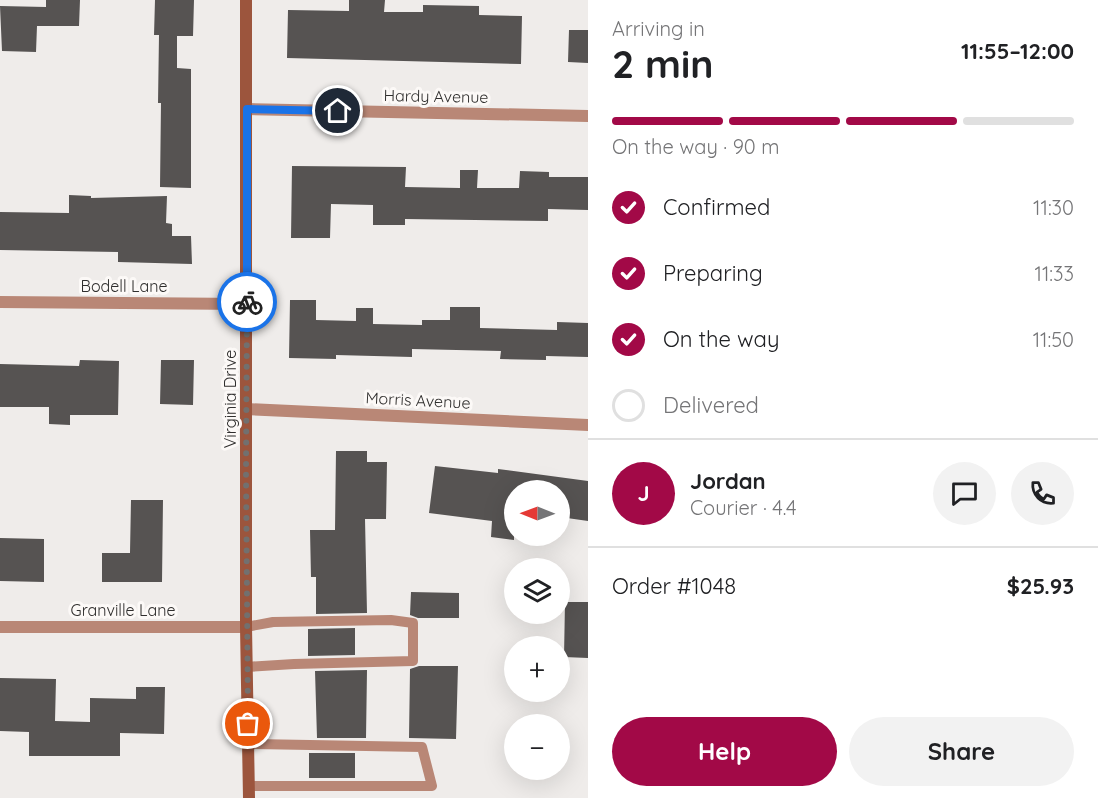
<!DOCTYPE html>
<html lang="en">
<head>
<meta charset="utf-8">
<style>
	body { margin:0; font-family:Quicksand,sans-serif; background:#f2f2f2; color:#202124; height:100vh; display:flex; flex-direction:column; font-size:22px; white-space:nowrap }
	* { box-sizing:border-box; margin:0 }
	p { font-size:20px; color:#757577 }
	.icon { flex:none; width:33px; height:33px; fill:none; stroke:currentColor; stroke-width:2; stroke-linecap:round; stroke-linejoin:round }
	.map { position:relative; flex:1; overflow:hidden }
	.sheet { display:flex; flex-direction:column; background:#fff; width:510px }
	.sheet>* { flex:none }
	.needle { width:39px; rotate:271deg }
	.tools { position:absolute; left:504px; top:480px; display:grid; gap:12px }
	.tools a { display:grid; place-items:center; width:66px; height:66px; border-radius:50%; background:#fff; box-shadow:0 6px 24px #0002; font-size:30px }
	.pin { position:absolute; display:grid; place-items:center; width:51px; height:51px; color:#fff; margin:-26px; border:3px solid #fff; border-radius:50%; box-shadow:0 2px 6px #0007 }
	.courier { position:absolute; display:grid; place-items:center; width:60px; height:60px; margin:-30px; border:4px solid #1a73e8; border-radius:50%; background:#fff; color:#222; box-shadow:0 2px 8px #0007 }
	.head em { font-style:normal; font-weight:700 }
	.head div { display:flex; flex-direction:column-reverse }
	.head { display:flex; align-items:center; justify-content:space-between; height:102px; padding:0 24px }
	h1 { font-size:39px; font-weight:700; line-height:45px }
	.bar { display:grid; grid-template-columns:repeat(4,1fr); gap:9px 6px; align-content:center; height:72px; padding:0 24px }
	.bar i { height:8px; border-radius:4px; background:#e0e0e0 }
	.bar .active { background:#a20947 }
	.bar p { grid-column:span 4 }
	.line { display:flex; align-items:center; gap:15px; padding:0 24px; border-top:2px solid #e0e0e0 }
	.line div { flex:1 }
	.round { display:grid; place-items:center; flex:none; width:63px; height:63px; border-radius:32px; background:#f2f2f2 }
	ol { padding:0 24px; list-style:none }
	li { display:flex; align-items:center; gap:18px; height:66px }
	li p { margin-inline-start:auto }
	li .icon { padding:6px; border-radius:50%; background:#a20947; color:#fff; stroke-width:4 }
	li:last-child { color:#757577 }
	li i { width:33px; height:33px; border:3px solid #e0e0e0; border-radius:50% }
	.primary-button { display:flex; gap:12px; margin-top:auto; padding:12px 24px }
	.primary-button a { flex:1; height:69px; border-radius:36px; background:#a20947; color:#fff; font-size:24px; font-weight:700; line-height:69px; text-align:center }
	.primary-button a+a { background:#f2f2f2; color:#202124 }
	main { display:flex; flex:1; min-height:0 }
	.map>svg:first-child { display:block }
	.building { fill:#565352 }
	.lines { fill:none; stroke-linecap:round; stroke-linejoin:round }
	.lane { stroke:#b98776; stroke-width:10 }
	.street { stroke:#b98776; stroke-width:12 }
	.secondary { stroke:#9c553d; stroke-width:12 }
	.done { stroke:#72706f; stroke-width:6; stroke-dasharray:0 10.8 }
	.route { stroke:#1a73e8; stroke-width:8 }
	.labels { text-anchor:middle; stroke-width:6; stroke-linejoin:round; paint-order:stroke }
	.street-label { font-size:16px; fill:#2f2e2d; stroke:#fcf9f7 }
</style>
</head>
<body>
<main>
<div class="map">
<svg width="588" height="798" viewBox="0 0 588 798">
	<rect width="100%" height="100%" fill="#efecea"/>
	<path class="building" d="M46,0H80L79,26H37L36,52L2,51L0,6L46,7Z
		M155,0H194L193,36H177V68L191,69V188L160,187L161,103H158L159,35H154Z
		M349,0H385L384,12H423V5L479,6V15L522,16L521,64L287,58L288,10L349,11Z
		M569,30H588V63L568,62Z
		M292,166L406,167L405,187L460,188V170H478L477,188H519L520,171L549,172V177H588V210L548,209V221L405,219V225H373V205L331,204L330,238H291Z
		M69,195L91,196V198L167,196L166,223L172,224V236H191L192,264L118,262V252L0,250V212L69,213Z
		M290,300H316V320L356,321V308H373V324L422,325V320H450V307H480V328L557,330V322L588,323V357L546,356V360L500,359L501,351L412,349V357L336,355V359L289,358Z
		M80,360L119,361L118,415H70V425L49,424V407H0V364L79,366Z
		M161,360H194L193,405L160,404Z
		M336,451H367V462H387L386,519H365L367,613L316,614V577H311L310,530H335Z
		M435,466L498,473V469L588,481V521L560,517V490H514V540L491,537L492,521L429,513Z
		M131,500H163L162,582H102V553H130Z
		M0,538L44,539V582L0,581Z
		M411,592L459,593V618H418L410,615Z
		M565,602H588V658L564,657Z
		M355,628V655L308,656V629Z
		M419,666H458L456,739L409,738L410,669Z
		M367,670L366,738H317L315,671Z
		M0,678L56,679L55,721L90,722V698L136,699V687H165L164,734L120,733V756H29V732L0,731Z
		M309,753H355V778H309Z"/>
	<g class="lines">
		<path class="lane" d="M246,627L273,622L391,620L413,623V661L294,664L246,667
			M248,744L422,747L432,786H249"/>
		<path class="street" d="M247,109L588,116
			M0,302L247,304
			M246,409L588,425
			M0,627H246"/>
		<path class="secondary" d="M246,0V627L249,798"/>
	</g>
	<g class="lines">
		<path class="done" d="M247,302L246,474L248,724"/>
		<path class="route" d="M247,302V109L338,111"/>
	</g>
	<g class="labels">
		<g class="street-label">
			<text transform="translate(436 96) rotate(1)" y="6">Hardy Avenue</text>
			<text x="124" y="292">Bodell Lane</text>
			<text transform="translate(230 399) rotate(-90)" y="6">Virginia Drive</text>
			<text transform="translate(418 400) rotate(3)" y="6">Morris Avenue</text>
			<text x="123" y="616">Granville Lane</text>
		</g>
	</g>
</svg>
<div class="tools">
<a><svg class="needle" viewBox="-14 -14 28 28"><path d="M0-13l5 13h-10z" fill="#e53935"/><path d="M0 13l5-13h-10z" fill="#757577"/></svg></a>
<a><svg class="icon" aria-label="layers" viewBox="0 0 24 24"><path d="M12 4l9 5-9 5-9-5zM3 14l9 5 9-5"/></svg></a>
<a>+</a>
<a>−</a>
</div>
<div class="pin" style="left:248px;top:724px;background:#ea580c"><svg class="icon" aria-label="bag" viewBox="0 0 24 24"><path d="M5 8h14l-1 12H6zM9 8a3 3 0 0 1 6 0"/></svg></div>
<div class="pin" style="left:338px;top:111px;background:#1f2937"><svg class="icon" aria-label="home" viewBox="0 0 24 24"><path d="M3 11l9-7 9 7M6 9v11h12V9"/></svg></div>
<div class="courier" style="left:247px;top:302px"><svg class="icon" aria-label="bike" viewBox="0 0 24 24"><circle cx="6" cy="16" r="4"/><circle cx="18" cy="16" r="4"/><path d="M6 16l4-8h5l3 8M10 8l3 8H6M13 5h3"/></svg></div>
</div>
<section class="sheet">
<div class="head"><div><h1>2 min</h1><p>Arriving in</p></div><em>11:55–12:00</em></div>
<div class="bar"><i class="active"></i><i class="active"></i><i class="active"></i><i></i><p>On the way · 90 m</p></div>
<ol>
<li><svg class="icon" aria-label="check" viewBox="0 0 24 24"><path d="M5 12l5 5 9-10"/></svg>Confirmed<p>11:30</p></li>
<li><svg class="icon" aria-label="check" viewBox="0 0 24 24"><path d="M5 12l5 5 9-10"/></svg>Preparing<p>11:33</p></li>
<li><svg class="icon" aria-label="check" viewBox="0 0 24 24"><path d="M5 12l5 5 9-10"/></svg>On the way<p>11:50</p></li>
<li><i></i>Delivered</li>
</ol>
<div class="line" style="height:108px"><b class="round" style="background:#a20947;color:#fff">J</b><div><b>Jordan</b><p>Courier · 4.4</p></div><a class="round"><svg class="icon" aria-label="chat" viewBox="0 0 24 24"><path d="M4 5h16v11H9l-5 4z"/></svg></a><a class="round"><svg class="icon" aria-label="phone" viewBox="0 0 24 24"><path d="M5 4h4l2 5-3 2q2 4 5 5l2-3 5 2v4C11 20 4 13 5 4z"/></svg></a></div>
<div class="line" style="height:78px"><div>Order #1048</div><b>$25.93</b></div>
<div class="primary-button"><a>Help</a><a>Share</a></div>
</section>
</main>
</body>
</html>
